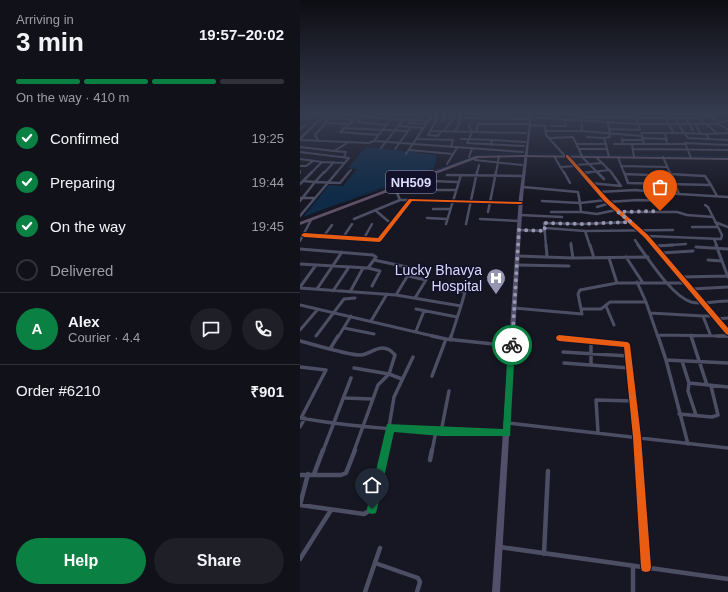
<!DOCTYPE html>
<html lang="en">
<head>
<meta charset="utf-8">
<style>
	body { margin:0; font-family:Helvetica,sans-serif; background:#1e1f27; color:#f1f3f6; height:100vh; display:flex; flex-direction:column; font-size:15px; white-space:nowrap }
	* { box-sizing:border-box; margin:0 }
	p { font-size:13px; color:#9c9da2 }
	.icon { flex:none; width:22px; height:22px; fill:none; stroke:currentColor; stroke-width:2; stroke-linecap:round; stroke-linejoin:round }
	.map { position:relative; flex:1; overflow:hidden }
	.panel { display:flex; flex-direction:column; background:#11111a; width:300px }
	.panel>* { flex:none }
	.pin { position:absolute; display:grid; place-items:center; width:34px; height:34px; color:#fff; margin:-41px -17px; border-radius:50% 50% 50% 0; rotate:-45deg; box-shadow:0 0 4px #0007 }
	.pin .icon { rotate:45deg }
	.courier { position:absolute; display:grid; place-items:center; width:40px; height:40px; margin:-20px; border:3px solid #0b8043; border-radius:50%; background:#fff; color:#222; box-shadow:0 1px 5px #0007 }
	.headline em { font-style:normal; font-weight:600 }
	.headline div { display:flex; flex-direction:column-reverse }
	.headline { display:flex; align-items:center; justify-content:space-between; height:68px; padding:0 16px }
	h1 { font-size:26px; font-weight:600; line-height:30px }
	.bar { display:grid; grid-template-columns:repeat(4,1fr); gap:6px 4px; align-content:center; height:48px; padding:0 16px }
	.bar i { height:5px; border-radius:3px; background:#303139 }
	.bar .current { background:#0b8043 }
	.bar p { grid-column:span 4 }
	.line { display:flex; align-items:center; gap:10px; padding:0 16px; border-top:1px solid #303139 }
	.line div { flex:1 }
	.round { display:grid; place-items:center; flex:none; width:42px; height:42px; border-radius:21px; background:#1e1f27 }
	ol { padding:0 16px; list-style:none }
	li { display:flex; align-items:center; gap:12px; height:44px }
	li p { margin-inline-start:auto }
	li .icon { padding:4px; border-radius:50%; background:#0b8043; color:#fff; stroke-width:4 }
	li:last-child { color:#9c9da2 }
	li i { width:22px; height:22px; border:2px solid #303139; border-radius:50% }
	.cta { display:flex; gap:8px; margin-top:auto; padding:8px 16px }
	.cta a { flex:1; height:46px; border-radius:24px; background:#0b8043; color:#fff; font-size:16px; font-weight:600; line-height:46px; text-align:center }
	.cta a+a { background:#1e1f27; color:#f1f3f6 }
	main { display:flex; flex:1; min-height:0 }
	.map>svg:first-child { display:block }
	.water { fill:#0f2b47 }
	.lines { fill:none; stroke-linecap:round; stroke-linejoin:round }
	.stream { stroke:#0f2b47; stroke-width:1 }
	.street-far4 { stroke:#4c4e64; stroke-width:2 }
	.street-far3 { stroke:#4c4e64; stroke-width:2.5 }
	.street-far2 { stroke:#4c4e64; stroke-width:3 }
	.street-far1 { stroke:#4c4e64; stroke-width:3.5 }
	.street { stroke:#4c4e64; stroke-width:4.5 }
	.primary { fill:#534e69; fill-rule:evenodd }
	.highway { fill:#605169; fill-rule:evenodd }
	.cycleway-casing { stroke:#121129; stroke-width:2 }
	.cycleway { fill:#e95d12; fill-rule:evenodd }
	.route { fill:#0b8043 }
	.done { stroke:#9696b1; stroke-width:4; stroke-dasharray:0 7.2 }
	.labels { text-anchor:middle; stroke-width:3; stroke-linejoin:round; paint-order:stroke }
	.shield { fill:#121129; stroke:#9e9ebe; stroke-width:1 }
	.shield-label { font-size:13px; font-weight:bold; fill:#dadbfe }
	.poi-label { font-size:14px; fill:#dadbfe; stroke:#121129; text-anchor:end }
</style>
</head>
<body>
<main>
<section class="panel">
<div class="headline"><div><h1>3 min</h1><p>Arriving in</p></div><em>19:57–20:02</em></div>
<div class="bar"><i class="current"></i><i class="current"></i><i class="current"></i><i></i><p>On the way · 410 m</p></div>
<ol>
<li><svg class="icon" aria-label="check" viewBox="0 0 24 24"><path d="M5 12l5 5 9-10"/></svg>Confirmed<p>19:25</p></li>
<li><svg class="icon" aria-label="check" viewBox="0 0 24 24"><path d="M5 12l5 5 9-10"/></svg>Preparing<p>19:44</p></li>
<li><svg class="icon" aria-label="check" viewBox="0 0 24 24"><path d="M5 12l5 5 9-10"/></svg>On the way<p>19:45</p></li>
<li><i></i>Delivered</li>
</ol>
<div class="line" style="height:72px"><b class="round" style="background:#0b8043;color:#fff">A</b><div><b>Alex</b><p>Courier · 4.4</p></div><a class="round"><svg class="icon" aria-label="chat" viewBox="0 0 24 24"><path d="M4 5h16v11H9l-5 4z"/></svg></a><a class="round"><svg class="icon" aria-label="phone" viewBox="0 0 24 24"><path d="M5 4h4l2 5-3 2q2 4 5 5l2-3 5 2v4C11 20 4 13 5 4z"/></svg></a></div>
<div class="line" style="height:52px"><div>Order #6210</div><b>₹901</b></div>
<div class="cta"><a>Help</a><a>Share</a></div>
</section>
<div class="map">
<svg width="428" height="592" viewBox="0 0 428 592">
	<rect width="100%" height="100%" fill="#171723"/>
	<path class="water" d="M66,147L137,155L134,168L3,217L29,185L43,186L57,169L48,168Z"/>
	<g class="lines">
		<path class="stream" d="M227,153L261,154
			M265,154L428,157
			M40,203L173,157L186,154L221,153"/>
		<path class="street-far4" d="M9,114H14
			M103,114L145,117
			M356,114H369
			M406,114L417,122
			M59,115L40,132L78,135
			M395,115L418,134
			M230,117L338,124L337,118
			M410,117L428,114
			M0,118H7
			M31,118L54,120
			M62,118L58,122L86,125
			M134,118L137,119L128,135L138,136L142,131
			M164,118L230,119
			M365,118L374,133
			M375,118L384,133L406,134L409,139
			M385,118H394
			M91,119L128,121
			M91,119L95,114
			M141,122L147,114
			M27,123L51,124
			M108,123L126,124
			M395,124L401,134
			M419,124L428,130
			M229,125L245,126L246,135L265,156
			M98,126L124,128
			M251,126H265L266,119
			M43,128L107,131
			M0,129L5,125
			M310,129L340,130L338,124H419L417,122L428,121
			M131,131L226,133
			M144,131L157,114
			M245,131H282L281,117L385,118L393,130
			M282,131L342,136
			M155,132L161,120H158L162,115L157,114
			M176,132L178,124H228
			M341,133H384L388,138L428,140
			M365,133L367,144H384
			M406,134L428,133
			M342,135L344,144H367
			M287,137L304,138L306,144
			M249,138L273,137L282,156
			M304,138L310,137L308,123
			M342,138L367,139
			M0,139L25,114
			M117,139L153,140L151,147
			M161,139H169L172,132L169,126L170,124
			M322,139L323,144H332
			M0,140L69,143L74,141L223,152
			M18,140L15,135L33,114L91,119L74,141
			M192,140L225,142
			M322,140H342
			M167,143L224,146
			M167,143L169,139L192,140L191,145
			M277,144H306L307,149
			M314,144H323
			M0,147L34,151L47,143
			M81,148L103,120
			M95,149L111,127
			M279,149H307L309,157
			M333,149L428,150
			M109,150L153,154
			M34,151L46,152L44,157
			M0,152L49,158L36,173
			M106,154L128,121L137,114
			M254,156L264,173
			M267,156L282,173
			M281,156L298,173
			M169,157L172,149
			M296,157L312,173
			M318,157L324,173
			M334,157L332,144H344
			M363,157L370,173
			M391,158L385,143L428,145
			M0,159L22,162
			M175,160L222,165
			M147,164L157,148
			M275,165L303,163
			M0,166H6L13,161
			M321,166L367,167
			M260,167L276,166
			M0,171V173
			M11,173L22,162L45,163
			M24,173L34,162
			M48,173L51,170
			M177,173L179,165
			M196,173L199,156
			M282,173L310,170"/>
		<path class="street-far3" d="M264,172L270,183
			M281,172L306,200L354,246
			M297,172L304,179
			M324,172L328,183L411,185L405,176L370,174
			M370,172L379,194L428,197
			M282,173L291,172
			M325,174L371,176
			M147,175L221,176
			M3,181L15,182L24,172
			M131,181L158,182
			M290,183L321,186L311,172
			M0,184L12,172
			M411,185L417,196
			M223,187L278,192L280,203L242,201
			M365,188H376
			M120,190H156
			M299,192L335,190L379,194
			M0,198H15
			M100,200H111
			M0,201L15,182L40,183L49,172
			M308,202L338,200L364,201
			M280,203L281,212L297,214L316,210
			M280,203L306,200
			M297,207L310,203
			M133,209H150
			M75,210L88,221
			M188,212L196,172
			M251,212H281
			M318,212H377L387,215L413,217
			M220,215L262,217
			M0,216L37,172
			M127,218L147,219
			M54,219L100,200L95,188
			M180,219L220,221
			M415,222L428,227
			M146,224L161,175
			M166,224L177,172
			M392,227H417
			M245,228L285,231
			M219,230L245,231
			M4,235L79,240L111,200L221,203
			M347,236L421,239L422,235L408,207L405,205
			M23,237L32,225
			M42,239L52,224
			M414,239L417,246
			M63,240L72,224
			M335,240L339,246
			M0,241L11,220
			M271,243V246
			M246,246L244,223L281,224L331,222
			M290,246L285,231L373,230
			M358,246L386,244"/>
		<path class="street-far2" d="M246,245L247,256
			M271,245L273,258
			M290,245L294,258
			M338,245C350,261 372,296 391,302C402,305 416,301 428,301
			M354,245L428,332
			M416,245L428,277
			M356,246L373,245
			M396,247L428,249
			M0,249L73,255L76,257L68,268L0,264
			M361,253L393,251
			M218,256L273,258L348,257
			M326,257L343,283
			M309,258L317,283
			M74,260L107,267L111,270L96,295
			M408,260L422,261
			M217,265L269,266
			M68,268L80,271L72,286
			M108,276L126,280L115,298
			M382,277L428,276
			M138,285L165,292L161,306
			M0,287L16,265
			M0,288L96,295L161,306L151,337
			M17,289L42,252
			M392,289L428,287
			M33,291L49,267
			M50,292L63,268
			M346,302L358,337
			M0,305L137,337
			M306,306L314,325
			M214,308L282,314L278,294L280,290L317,283H387
			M116,309L157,317
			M281,309H301L310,302H346L337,282
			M350,313L403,316L410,334
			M403,316H414
			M417,319L428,318
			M71,321L87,294
			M44,328L74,334
			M0,330L18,309
			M116,331L124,311
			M357,335L428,336
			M391,335L392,337
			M16,336L44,299L55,298
			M38,337L51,316"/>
		<path class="street-far1" d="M132,336L146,339
			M358,336L366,360L388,444
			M391,336L407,385
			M417,336H428
			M259,338L327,345L338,451
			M150,340L151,336
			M0,341C12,344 51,356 61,355C72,354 82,340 95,355L89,374L102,379
			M291,341V365
			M30,349L38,336
			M263,352L328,356
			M366,360L428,363
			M382,361L389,383L428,387
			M264,363L329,368
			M0,367L26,370L1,418
			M54,368L89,374
			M132,376L146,339L212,346
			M389,383L388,391L396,415
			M45,398L72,399
			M379,414L412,417L418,415L411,386
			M0,418C68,430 138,432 207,433
			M207,423L428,448
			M0,427L5,418
			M141,432L149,391
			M298,432L296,400L333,401
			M23,451L51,378
			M54,451L78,385L89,374
			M85,451L94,397L113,357
			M132,451L136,431"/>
		<path class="street" d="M338,450L346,567
			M130,460L132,450
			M14,474L23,450
			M0,475H41L46,473L55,450
			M0,505L64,514L72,509L85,450
			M0,505L8,474
			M200,547L428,579
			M244,554L248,471
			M0,559L31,510
			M75,563L118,578L120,582L117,592
			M333,567V592
			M65,592L80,548"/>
		<path class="primary" d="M228,114H230L231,124L223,197L200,592H192L219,197L229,124Z"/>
		<path class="highway" d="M225,155L428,158V160L225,157L178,158L0,225V222L176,156Z"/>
		<g class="cycleway-casing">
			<path id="cycleway" d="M266,155H268L308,199L348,235L428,328V335L426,334L344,237L304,201L266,157Z
				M109,199L221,202L223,203L221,204L112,201L81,241L79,242L4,237L1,235L4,233L78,238Z
				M259,335L327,342L329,343L330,345L341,437L351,567L350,571L346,572L342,571L341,567L333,437L324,347L259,341L257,340L256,338L257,336Z"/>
		</g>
		<use href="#cycleway" class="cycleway"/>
	</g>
	<linearGradient id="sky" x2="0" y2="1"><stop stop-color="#0d0d13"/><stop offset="0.58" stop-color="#363c50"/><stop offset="1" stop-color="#363c50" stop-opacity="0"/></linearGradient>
	<rect width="428" height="197" fill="url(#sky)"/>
	<path class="route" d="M212,342L215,345L210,436H141L94,432L77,509L76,513L72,514L69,513L67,509L87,424L203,429L208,345Z"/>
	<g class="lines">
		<path class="done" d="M212,345L219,230L245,231L244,223L281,224L331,222L318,212L360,211"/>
	</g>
	<defs>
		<g id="hospital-pin" transform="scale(1)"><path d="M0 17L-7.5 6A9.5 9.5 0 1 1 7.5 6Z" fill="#9696b1" stroke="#121129"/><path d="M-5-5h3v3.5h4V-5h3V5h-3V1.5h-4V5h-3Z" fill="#fff"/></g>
	</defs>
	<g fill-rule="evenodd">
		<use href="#hospital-pin" x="196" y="278"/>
	</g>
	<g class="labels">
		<rect class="shield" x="86" y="171" width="50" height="22" rx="3"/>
		<g class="shield-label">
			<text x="111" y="187">NH509</text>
		</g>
		<g class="poi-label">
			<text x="182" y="275">Lucky Bhavya<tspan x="182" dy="16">Hospital</tspan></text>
		</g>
	</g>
</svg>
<div class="pin" style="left:360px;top:211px;background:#ea580c"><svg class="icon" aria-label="bag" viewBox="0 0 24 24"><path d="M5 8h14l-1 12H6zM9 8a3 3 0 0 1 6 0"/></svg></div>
<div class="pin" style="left:72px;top:509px;background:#1f2937"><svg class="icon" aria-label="home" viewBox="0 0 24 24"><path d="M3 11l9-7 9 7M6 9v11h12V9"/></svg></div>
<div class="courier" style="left:212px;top:345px"><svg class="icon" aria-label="bike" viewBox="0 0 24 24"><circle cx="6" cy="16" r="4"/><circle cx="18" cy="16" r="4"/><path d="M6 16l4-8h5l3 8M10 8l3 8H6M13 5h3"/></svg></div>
</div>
</main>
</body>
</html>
